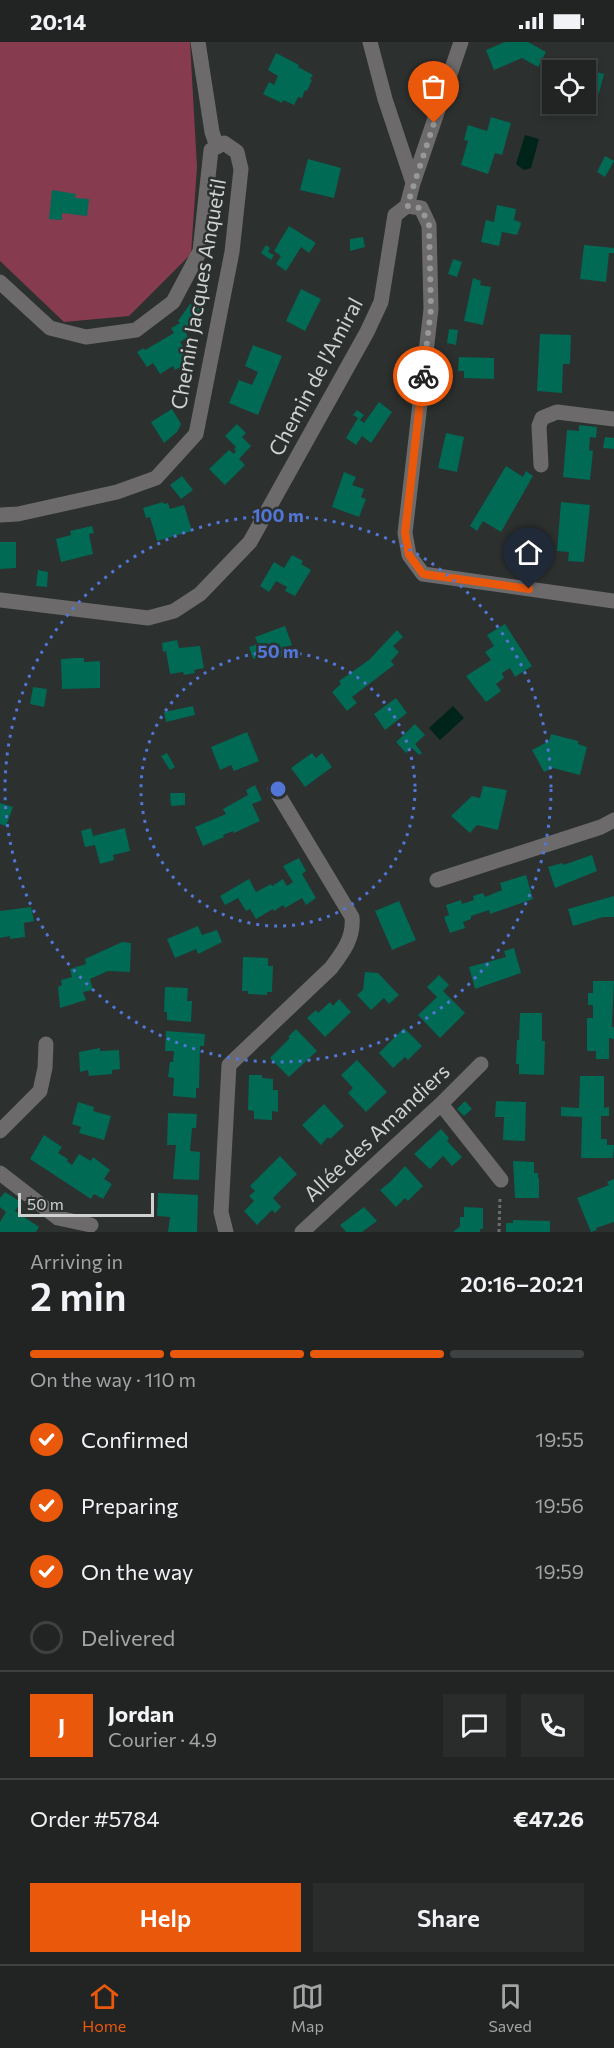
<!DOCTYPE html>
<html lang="en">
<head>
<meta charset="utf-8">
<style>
	body { margin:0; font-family:Commissioner,sans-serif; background:#292c2b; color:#f1f3f6; height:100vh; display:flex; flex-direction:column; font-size:22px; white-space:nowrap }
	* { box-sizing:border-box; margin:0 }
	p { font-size:20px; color:#a2a4a6 }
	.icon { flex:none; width:33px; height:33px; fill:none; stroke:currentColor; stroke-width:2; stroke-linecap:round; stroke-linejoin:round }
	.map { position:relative; height:1190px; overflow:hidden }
	.sheet { display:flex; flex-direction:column; background:#212423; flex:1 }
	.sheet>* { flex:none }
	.fabs { position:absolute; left:542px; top:18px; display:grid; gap:12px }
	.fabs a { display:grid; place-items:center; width:54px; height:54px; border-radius:0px; background:#212423; box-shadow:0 3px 9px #0003,0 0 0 2px #3e4141; font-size:30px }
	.scale { position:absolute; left:18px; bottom:15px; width:136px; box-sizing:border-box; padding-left:6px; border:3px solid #cfd2d1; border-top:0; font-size:16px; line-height:21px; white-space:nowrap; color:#cfd2d1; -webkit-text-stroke:4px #2c302f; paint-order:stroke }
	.pin { position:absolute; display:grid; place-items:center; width:51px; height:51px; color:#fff; margin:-62px -26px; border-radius:50% 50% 50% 0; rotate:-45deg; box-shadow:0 0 6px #0007 }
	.pin .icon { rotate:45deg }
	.courier { position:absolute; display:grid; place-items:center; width:60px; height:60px; margin:-30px; border:4px solid #ea580c; border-radius:50%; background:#fff; color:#222; box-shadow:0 2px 8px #0007 }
	.overview em { font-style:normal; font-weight:600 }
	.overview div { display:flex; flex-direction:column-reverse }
	.overview { display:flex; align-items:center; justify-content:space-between; height:102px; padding:0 30px }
	h1 { font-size:39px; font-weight:600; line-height:45px }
	.bar { display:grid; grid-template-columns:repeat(4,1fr); gap:9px 6px; align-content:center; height:72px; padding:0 30px }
	.bar i { height:8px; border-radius:4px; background:#3e4141 }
	.bar .active { background:#ea580c }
	.bar p { grid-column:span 4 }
	.line { display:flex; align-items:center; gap:15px; padding:0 30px; border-top:2px solid #3e4141 }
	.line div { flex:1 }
	.round { display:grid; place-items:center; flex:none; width:63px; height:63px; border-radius:0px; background:#292c2b }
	ol { padding:0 30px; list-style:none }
	li { display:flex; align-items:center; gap:18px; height:66px }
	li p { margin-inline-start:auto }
	li .icon { padding:6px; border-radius:50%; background:#ea580c; color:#fff; stroke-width:4 }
	li:last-child { color:#a2a4a6 }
	li i { width:33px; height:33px; border:3px solid #3e4141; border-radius:50% }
	.cta { display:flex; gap:12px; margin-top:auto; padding:12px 30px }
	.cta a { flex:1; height:69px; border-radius:0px; background:#ea580c; color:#fff; font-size:24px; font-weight:600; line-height:69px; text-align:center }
	.cta a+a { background:#292c2b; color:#f1f3f6 }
	.status { display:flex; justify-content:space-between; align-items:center; height:42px; padding:0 30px; background:#212423; direction:ltr }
	.status svg { height:16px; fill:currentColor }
	.menu { display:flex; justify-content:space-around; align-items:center; height:84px; border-top:2px solid #3e4141; background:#212423; font-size:16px; color:#a2a4a6 }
	.menu a { display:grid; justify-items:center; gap:3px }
	.menu .active { color:#ea580c }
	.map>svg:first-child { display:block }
	.green { fill:#863b4f }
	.water { fill:#00231a }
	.building { fill:#006a55 }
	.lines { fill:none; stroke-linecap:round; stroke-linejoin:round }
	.path { stroke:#6c6f6e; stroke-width:3; stroke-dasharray:3 3; stroke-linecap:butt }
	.minor { stroke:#6c6a6b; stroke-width:15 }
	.done { stroke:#969998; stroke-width:6; stroke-dasharray:0 10.8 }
	.route { stroke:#ea580c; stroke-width:8 }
	.ring { fill:none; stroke:#5276d6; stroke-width:3; stroke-dasharray:3 6 }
	.labels { text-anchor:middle; stroke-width:5; stroke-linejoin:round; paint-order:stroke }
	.street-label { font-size:21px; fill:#cfd2d1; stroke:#2c302f }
	.centre { fill:#5276d6; stroke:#2c302f; stroke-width:3 }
	.ring-label { font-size:18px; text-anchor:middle; font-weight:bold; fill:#5276d6; stroke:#2c302f; stroke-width:5; stroke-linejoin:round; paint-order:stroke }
</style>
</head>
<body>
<div class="status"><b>20:14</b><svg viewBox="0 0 49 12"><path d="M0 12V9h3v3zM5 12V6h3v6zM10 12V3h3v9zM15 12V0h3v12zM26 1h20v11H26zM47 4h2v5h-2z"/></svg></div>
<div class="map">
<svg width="614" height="1190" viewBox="0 0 614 1190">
	<rect width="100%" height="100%" fill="#2c302f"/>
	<path class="green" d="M0,0H190L197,125L191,212L129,274L64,280L0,219Z"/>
	<path class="water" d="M525,93L539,97L531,126L524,128L516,122Z
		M453,664L464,676L440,698L429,686Z"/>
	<path class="building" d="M505,0H528L546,10L538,25L522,16L494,28L486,8Z
		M276,11L299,23L298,25L313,33L310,37L312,38L307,49L305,48L302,56L298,55L294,63L283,58L282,61L263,52L269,40L274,43L278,34L268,28Z
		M559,20L604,32L599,51L585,47V28H557Z
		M491,75L511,81L502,113L495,111L488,132L461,123L468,99L464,98L468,83L487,89Z
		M605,114L614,119L605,135L597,130Z
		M308,117L341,126L334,156L300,148Z
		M52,148L76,152L75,156L89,157L87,174L62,171V178L49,177Z
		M497,163L516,167L514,178L520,180L521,182L517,193L502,190L499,204L481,200L486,178L494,180Z
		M289,184L316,201L309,211L301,205L286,229L276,222L281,214L274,209Z
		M363,195L365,205L350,209V197Z
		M266,203L270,206L268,210L274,213L271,218L261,211Z
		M584,203L614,206V211H609L606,240L580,237Z
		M453,217L462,220L457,235L448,232Z
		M473,236L481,239L480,243L491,245L483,283L464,279Z
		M301,247L321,257L305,289L286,279Z
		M190,262L201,267L188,284L184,287L188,295L180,300L192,319L175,328L173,324L160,332L153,321L147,325L137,310L144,306L145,308L174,291L171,286L180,281L178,279Z
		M449,287L458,288L456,303L447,301Z
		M540,292L571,293L570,322H563L562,351L537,349Z
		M253,303L282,314L258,373L229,361L239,338L252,343L258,330L245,324Z
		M459,315L494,316V337L464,336V329H458Z
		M379,360L392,370L371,401L362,394L356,403L346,396L358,376L353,373L357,368L364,373L360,378L364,381Z
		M172,367L181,382L177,390L164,401L151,380Z
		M237,382L246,391L242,395L251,404L239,417L245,423L225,443L209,427L229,408L234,412L236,409L234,407L236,405L225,394Z
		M579,383L597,385L596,396L590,395L589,408L593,409L590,438L563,435L567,388L579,389Z
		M446,391L464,395L457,430L438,426Z
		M605,395L614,396V407L603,406Z
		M506,424L523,435L526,429L533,434L501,490L483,479L477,489L470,484Z
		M344,430L356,435L352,443L364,447L361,455L366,457L359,475L332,465Z
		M182,434L193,448L181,457L170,443Z
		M163,460L164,462L168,461L170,467L184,463L192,489L157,499L150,475L146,476L143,466Z
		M561,460L590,463L584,520L568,519L569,510L557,509Z
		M92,484L94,491L89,492L93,512L61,520L56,497L71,493L70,489Z
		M0,500H16V526L0,527Z
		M292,513L303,519L301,522L311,528L295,554L285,549L287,545L276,539L269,550L260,544L274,520L284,526Z
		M38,528L48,530L47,545L36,544Z
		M505,582L532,624L515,635L510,626L502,631L504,636L496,642L501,649L486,660L466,634L491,618L485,610L494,604L487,593Z
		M285,584L292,603L282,606L285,613L276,617L275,612L263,617L262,614L253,617L249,605L258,602L255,595Z
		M397,588L403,595L393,604L399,610L391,619L394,623L352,655L357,661L347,669L332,650L341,642L339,639L369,618Z
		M177,598L179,606L200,604L204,626L194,628L195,631L184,633L183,630L170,632L166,609L163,610L162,601Z
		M76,616H84V620L100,619V646L62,647L61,617Z
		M33,645L47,647L44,665L30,662Z
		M396,656L407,671L385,688L374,672Z
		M193,664L195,673L166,680L164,670Z
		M415,682L425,693L415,702L422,711L419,713L412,706L406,711L396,700Z
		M247,690L259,719L234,729L231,723L220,728L211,705Z
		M551,692L578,699V702L587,705L580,733L553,726L544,730L532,708L549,699Z
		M167,711L175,725L170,728L161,714Z
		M312,711L316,716L322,711L332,725L305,745L291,726Z
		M255,743L262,758L252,762L260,779L234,791L233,789L223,793L224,795L203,804L195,785L226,772L223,767L248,753L246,748Z
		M483,744L507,748L498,788L477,783L470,791L451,774L472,754L480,756Z
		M170,751H185V763L171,764Z
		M0,761L13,765L6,784L0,782Z
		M91,786L93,794L125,786L130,809L113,813L114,818L100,822L95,803L85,805L81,789Z
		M592,813L597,829L555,846L548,825L562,821L563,823Z
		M299,816L306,829L302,832L316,856L306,863L302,856L285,866L283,863L274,869L273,867L256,877L250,867L246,869L238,856L225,863L220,854L249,837L256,850L271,842L272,844L283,837L287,844L293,840L283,824Z
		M526,833L533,857L490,872L489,868L471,874V877L463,880L465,886L450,891L444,875L449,873L446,863L461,858L462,862L474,858L473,854L483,851L485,855L502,848L500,841Z
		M614,854V875H603L573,884L568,867Z
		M399,859L416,898L392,908L375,869Z
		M31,865L34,879L24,881L25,895L10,897V894L0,896V869Z
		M198,884L202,893L217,888L222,900L198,912L196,907L175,916L167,897Z
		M122,900L131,901L130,930L108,929L90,937L93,948L83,950L86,958L60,966L58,945L62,943L61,938L72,935L70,927L86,922L85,917Z
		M514,906L521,931L475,947L469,925L506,915L504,909Z
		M243,915L268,916V924H273L272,950H267V953L248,952V949H242Z
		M365,930L378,931L399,953L389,962L384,956L371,968L357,953L363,948Z
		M439,933L449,943L443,949L465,971L440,996L418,973L437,955L427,945Z
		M593,939H614L612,982V985H614V997L609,996V1017H596V1009H587V976H593V963H588V951H593Z
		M165,945L188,946L187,959H192L191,980L167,978V970H164Z
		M339,957L351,970L325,995L307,976L316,968L318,971L330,960L333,964Z
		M520,971H542V999H545L544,1033L519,1032V1022H516L517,998H519Z
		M404,986L422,1004L408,1018L405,1015L393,1026L379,1011Z
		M296,987L317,1009L289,1035L270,1016L290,996L288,995Z
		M166,989L205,992L204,1004H200L199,1046H196V1056L173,1054L174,1036L168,1035L170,1020H173L174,1009H165Z
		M100,1006V1009L119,1008L120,1027L112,1028V1032L89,1034L88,1028L80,1030L79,1010Z
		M357,1018L387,1050L366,1070L348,1051L353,1046L341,1033Z
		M249,1033H262V1036L273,1037V1048H278V1070L272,1069V1078L254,1077V1069L248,1068Z
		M580,1034H604V1066L609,1065V1074H601V1097H607V1103H614L613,1116H581L582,1075L561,1074V1065L579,1066Z
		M465,1059L472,1067L464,1074L457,1067Z
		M496,1059L526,1060L525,1099L503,1098L504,1075H495Z
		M78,1060L94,1065L93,1069L111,1074L104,1098L79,1091L81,1085L72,1082Z
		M324,1062L344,1084L330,1097L328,1095L321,1103L302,1083Z
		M168,1071L197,1072L196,1086H192L190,1109L200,1110L199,1138L173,1137L176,1103H167Z
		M441,1087L449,1096L447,1099L462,1115L452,1124L443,1114L430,1127L414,1112Z
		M44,1093L62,1105L58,1111L68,1117L67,1119L72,1123L79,1112L91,1119L93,1115L110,1128L104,1137L112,1142L103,1157L94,1152L91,1157L30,1117Z
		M280,1114L297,1132L273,1156L281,1165L275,1171L272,1168L257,1183L244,1169L254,1159L249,1154L255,1149L250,1144Z
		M513,1119L534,1120V1131H538V1136L539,1137V1156H515Z
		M405,1124L423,1144L408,1159L405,1156L396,1165L380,1148L390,1140Z
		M614,1137V1180L596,1186L597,1188L591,1190L577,1156L609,1143L607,1140Z
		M5,1150L21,1160L15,1169L39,1185L36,1190H0V1180L6,1170L0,1165V1156Z
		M158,1151L198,1153L197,1190H168L170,1175L157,1174Z
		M364,1165L377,1179L362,1190H346L340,1183Z
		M464,1165L483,1166V1187H480V1190H453L460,1184V1175H464Z
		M513,1178L550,1179V1190H506V1181H513Z"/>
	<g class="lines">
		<path class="path" d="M499,1190L500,1155"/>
		<path class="minor" d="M198,0L212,90L217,105
			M370,0L385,57L413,141L407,164
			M413,141L461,0
			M0,240L50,286L86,295L136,288L173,260L200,209L211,108L224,101L237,110L241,127L232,210L196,392L156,436L117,450L18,472L0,473
			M541,423L539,384L542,376L557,370L614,377
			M0,558L148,576L174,569L200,552L250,500L367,290L381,260L395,173L407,164L421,166L429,183L431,267L405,491L409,513L423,532L614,559
			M437,838L601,785L614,778
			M441,1062L501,1138
			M0,1089L40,1049L45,1026L46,1002
			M0,1131L58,1176L91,1183
			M226,1190L221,1170L229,1023L331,926C343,910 354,896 352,875L275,747
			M302,1190L441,1062L481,1022"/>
	</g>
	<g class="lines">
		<path class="done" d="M423,334L431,267L429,183L421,166L407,164L434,81"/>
		<path class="route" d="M423,334L405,491L409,513L423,532L529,547"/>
	</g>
	<g class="ring">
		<circle cx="278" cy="747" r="137"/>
		<circle cx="278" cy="747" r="273"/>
	</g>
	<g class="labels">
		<g class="street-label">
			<text transform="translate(199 252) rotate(-80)" y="7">Chemin Jacques Anquetil</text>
			<text transform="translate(316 335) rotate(-62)" y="7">Chemin de l'Amiral</text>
			<text transform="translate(377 1091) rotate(-43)" y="7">Allée des Amandiers</text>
		</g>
	</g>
	<circle cx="278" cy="747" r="9" class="centre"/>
	<g class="ring-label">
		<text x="278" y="480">100 m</text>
		<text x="278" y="616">50 m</text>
	</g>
</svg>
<div class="fabs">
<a><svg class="icon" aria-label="locate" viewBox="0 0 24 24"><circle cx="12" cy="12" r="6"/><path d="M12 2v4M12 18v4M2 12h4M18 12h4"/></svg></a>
</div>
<div class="scale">50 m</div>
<div class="pin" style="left:434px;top:81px;background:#ea580c"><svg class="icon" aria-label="bag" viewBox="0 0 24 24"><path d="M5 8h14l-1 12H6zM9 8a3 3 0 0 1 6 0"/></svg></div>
<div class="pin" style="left:529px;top:547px;background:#1f2937"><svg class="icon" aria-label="home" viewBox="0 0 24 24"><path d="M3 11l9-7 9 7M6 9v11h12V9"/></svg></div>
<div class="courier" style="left:423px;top:334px"><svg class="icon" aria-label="bike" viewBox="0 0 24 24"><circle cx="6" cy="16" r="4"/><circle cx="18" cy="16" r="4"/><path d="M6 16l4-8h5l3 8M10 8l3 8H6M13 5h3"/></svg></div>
</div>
<section class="sheet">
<div class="overview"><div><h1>2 min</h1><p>Arriving in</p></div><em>20:16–20:21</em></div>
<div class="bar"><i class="active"></i><i class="active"></i><i class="active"></i><i></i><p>On the way · 110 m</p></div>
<ol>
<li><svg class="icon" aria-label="check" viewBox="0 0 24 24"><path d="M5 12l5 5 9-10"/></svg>Confirmed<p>19:55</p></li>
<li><svg class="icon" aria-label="check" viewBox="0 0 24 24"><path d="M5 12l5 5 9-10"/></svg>Preparing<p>19:56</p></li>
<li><svg class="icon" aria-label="check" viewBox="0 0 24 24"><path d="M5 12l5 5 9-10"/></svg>On the way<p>19:59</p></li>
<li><i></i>Delivered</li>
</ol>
<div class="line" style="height:108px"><b class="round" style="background:#ea580c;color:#fff">J</b><div><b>Jordan</b><p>Courier · 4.9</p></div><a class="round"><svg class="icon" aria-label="chat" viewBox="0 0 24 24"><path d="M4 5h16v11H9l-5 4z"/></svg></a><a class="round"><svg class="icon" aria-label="phone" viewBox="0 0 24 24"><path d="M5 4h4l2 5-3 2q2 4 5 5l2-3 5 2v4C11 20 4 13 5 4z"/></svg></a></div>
<div class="line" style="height:78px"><div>Order #5784</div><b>€47.26</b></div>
<div class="cta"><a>Help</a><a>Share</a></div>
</section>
<nav class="menu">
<a class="active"><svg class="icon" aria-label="home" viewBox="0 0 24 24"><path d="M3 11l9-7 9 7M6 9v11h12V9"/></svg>Home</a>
<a><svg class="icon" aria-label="map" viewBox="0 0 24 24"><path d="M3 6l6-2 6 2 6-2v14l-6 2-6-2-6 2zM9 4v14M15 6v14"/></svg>Map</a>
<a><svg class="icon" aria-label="saved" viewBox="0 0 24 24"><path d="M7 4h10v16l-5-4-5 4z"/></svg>Saved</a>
</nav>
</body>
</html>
